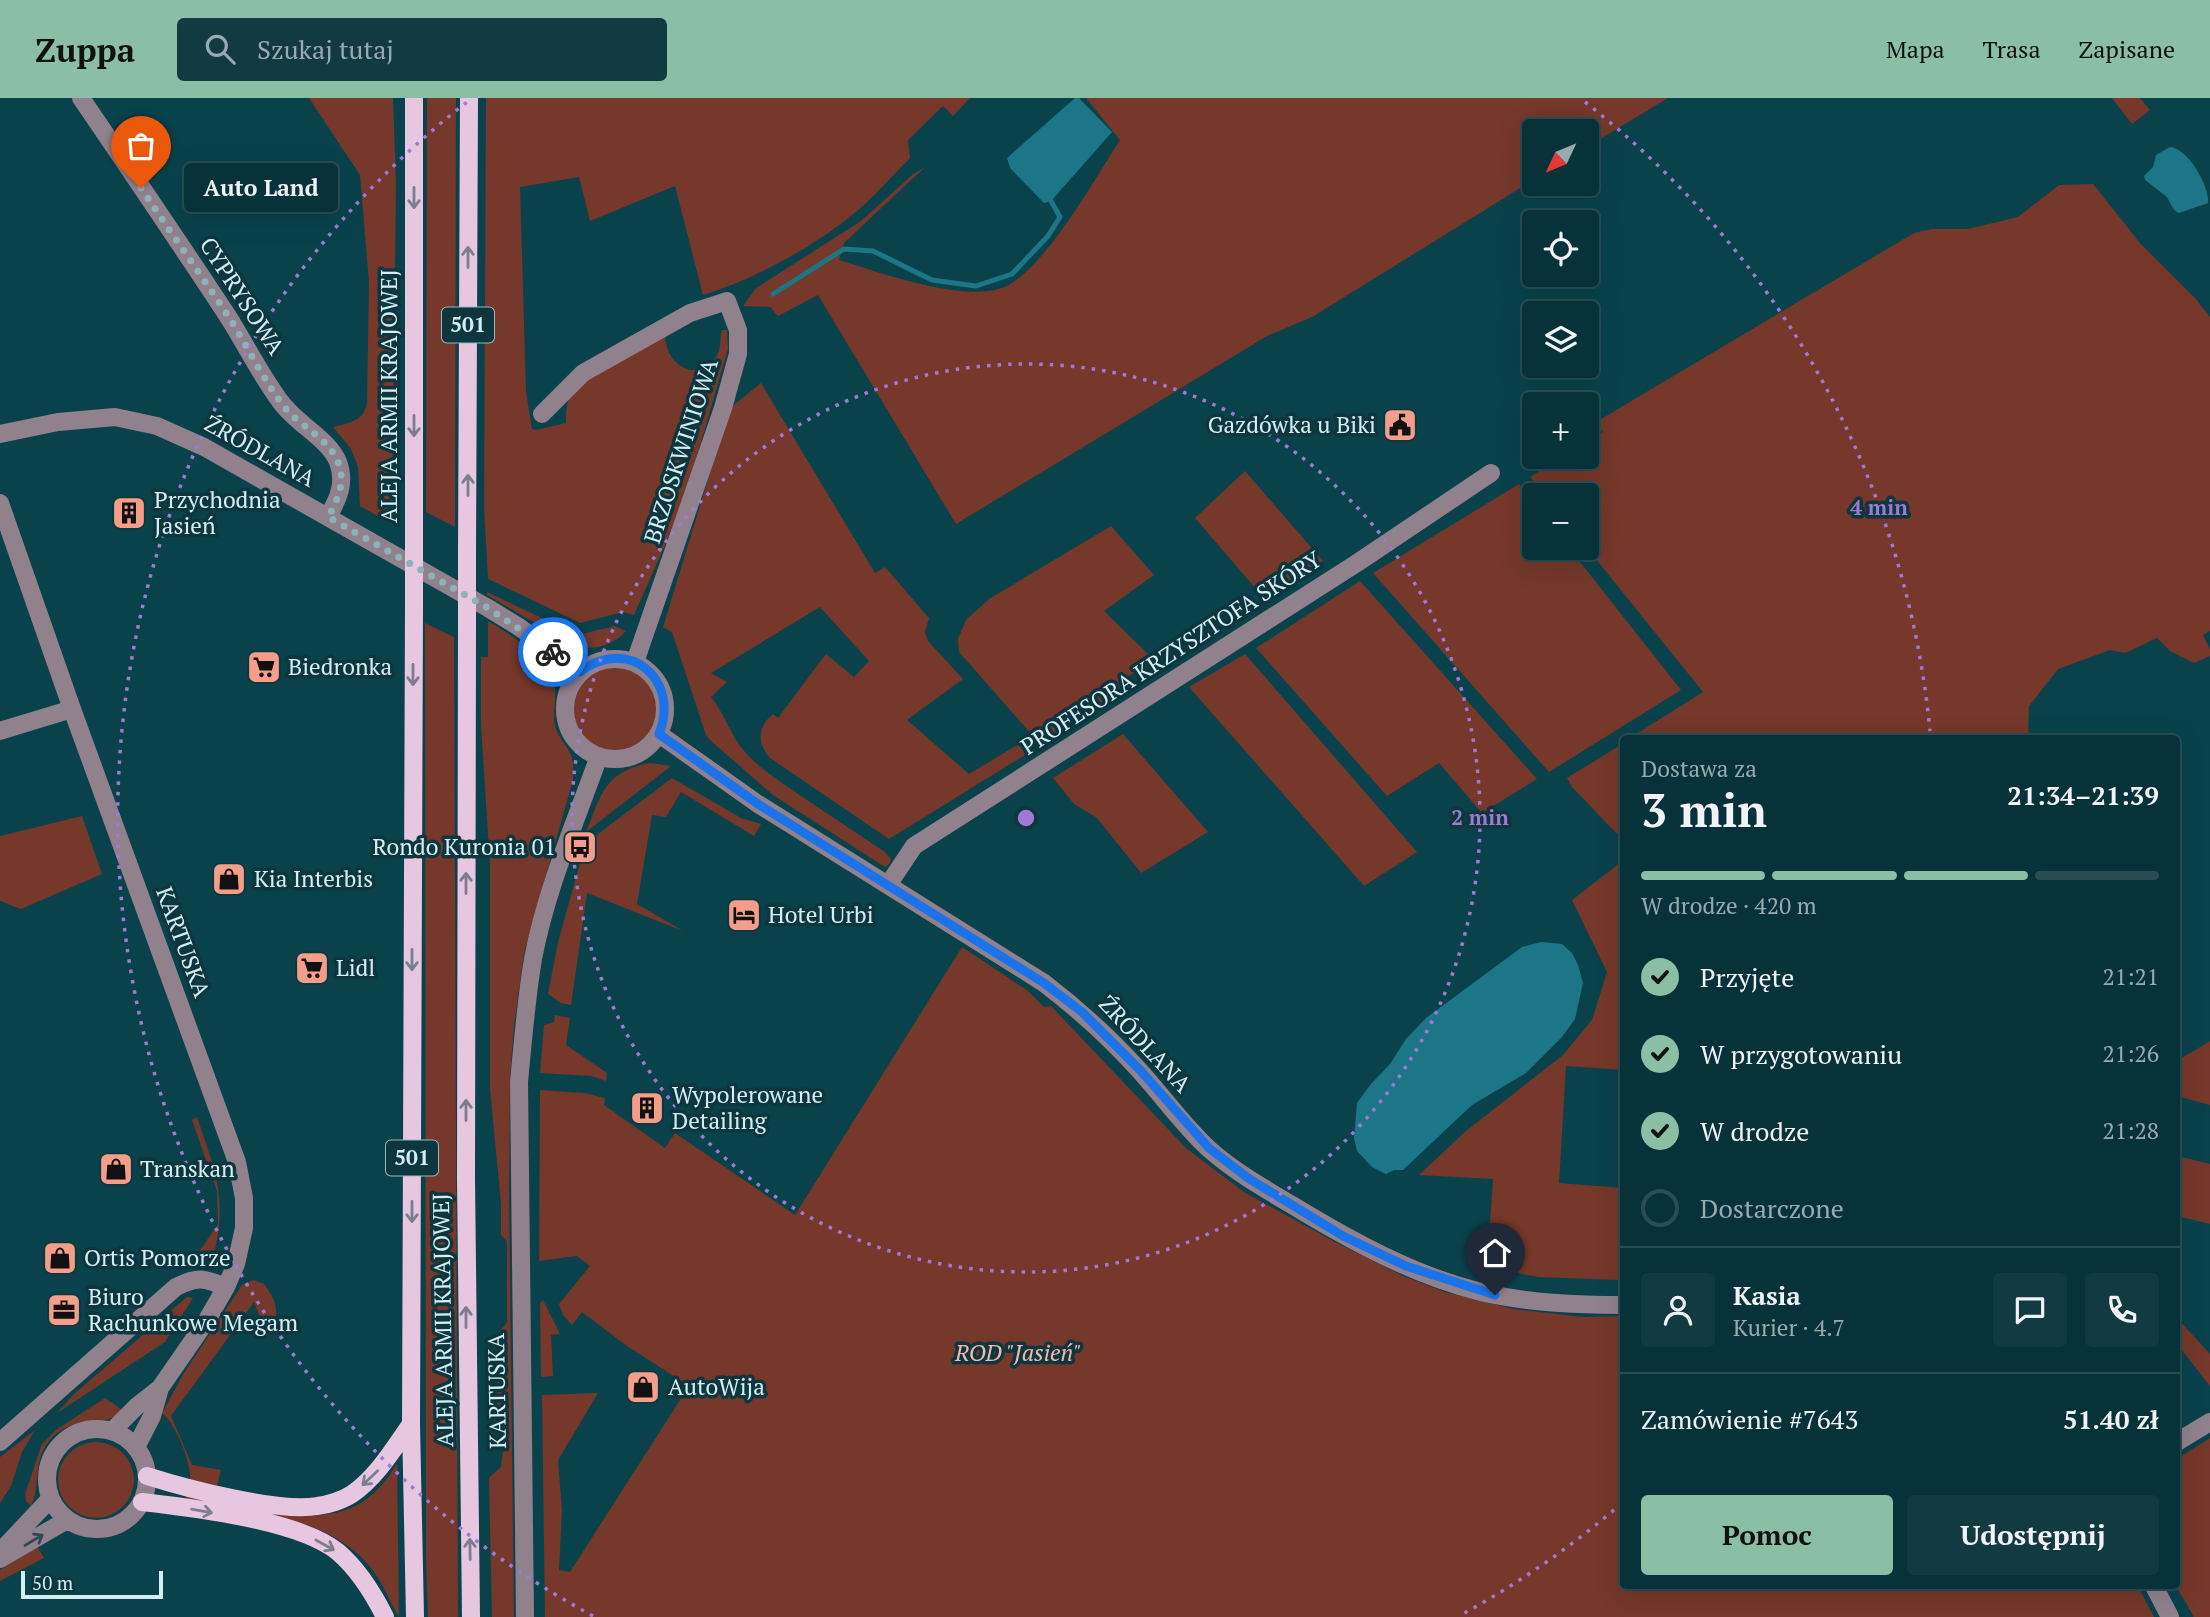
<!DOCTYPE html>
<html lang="pl">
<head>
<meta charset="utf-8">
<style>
	body { margin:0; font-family:"PT Serif",serif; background:#113a41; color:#f1f3f6; height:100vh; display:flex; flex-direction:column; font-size:26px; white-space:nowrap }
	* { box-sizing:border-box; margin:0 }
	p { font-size:23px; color:#98aaae }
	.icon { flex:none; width:38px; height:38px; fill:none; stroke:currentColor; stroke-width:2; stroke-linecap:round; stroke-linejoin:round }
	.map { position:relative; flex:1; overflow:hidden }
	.side { position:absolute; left:1620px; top:637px; width:560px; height:854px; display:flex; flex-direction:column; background:#083239; border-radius:7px; box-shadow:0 7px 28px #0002,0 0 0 2px #294d53 }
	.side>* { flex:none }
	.needle { width:46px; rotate:226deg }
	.tools { position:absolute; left:1522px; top:21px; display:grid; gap:14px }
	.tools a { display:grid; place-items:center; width:77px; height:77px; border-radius:7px; background:#083239; box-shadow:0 7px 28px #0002,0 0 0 2px #294d53; font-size:35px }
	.scale { position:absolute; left:21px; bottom:18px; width:142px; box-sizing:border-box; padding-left:7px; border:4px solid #d4eef4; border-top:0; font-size:19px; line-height:24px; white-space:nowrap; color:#d4eef4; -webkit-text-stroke:5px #0e363e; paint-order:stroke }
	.pin { position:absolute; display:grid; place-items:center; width:60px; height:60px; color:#fff; margin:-72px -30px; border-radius:50% 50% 50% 0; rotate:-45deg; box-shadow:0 0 7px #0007 }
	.pin .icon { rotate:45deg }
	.courier { position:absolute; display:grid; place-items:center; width:70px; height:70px; margin:-35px; border:5px solid #1a73e8; border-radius:50%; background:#fff; color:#222; box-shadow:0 2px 9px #0007 }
	.bubble { position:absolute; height:49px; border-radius:7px; background:#083239; box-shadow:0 7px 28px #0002,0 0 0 2px #294d53; font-size:23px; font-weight:800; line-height:49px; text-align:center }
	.overview em { font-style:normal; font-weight:800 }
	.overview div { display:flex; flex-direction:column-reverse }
	.overview { display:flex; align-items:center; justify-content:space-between; height:119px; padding:0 21px }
	h1 { font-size:46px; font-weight:800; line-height:52px }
	.bar { display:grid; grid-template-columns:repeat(4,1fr); gap:10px 7px; align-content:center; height:84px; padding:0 21px }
	.bar i { height:9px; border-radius:5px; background:#294d53 }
	.bar .current { background:#8abfa5 }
	.bar p { grid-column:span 4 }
	.line { display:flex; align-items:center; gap:18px; padding:0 21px; border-top:2px solid #294d53 }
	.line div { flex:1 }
	.round { display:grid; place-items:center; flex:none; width:74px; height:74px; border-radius:7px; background:#113a41 }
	ol { padding:0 21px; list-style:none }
	li { display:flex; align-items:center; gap:21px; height:77px }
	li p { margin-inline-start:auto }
	li .icon { padding:7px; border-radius:50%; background:#8abfa5; color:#111; stroke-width:4 }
	li:last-child { color:#98aaae }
	li i { width:38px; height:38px; border:4px solid #294d53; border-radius:50% }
	.action { display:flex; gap:14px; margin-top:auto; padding:14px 21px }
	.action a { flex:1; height:80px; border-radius:7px; background:#8abfa5; color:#111; font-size:28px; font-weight:800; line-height:80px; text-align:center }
	.action a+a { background:#113a41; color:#f1f3f6 }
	header { display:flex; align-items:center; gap:42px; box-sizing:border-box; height:98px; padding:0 35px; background:#8abfa5; color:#111 }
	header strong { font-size:33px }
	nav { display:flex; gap:38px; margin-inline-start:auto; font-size:24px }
	.search { width:490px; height:63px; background:#113a41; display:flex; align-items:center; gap:18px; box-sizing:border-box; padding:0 24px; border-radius:7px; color:#98aaae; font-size:26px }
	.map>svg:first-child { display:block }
	.green { fill:#75382a }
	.water { fill:#1c7687 }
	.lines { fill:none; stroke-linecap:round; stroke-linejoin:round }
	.stream { stroke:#1c7687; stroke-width:5 }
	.minor { stroke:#91818d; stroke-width:18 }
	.major { stroke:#e7c7e0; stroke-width:18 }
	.major-bridge { stroke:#e7c7e0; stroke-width:18 }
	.oneway { stroke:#7a7e8f }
	.oneway2 { stroke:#2f4952 }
	.done { stroke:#8db2b9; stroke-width:7; stroke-dasharray:0 12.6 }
	.route { stroke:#1a73e8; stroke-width:9 }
	.ring { fill:none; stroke:#9f7ad4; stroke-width:3.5; stroke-dasharray:3.5 7 }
	.labels { text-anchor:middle; stroke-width:7; stroke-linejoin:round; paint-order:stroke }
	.shield { fill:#0e363e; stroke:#99b7bd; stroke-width:2 }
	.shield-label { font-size:21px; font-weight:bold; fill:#d4eef4 }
	.street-label { font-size:23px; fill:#d4eef4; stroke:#0e363e }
	.poi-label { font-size:23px; fill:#d4eef4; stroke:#0e363e; text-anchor:start }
	.park-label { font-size:23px; font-style:italic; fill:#f1b9ac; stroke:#0e363e }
	.centre { fill:#9f7ad4; stroke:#0e363e; stroke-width:3.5 }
	.ring-label { font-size:21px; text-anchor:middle; font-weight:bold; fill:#9f7ad4; stroke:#0e363e; stroke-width:7; stroke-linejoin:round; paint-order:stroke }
</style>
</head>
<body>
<header>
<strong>Zuppa</strong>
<div class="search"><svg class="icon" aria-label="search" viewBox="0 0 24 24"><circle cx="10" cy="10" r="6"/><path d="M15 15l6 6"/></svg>Szukaj tutaj</div>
<nav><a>Mapa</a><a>Trasa</a><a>Zapisane</a></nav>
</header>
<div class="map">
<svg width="2210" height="1519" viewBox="0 0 2210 1519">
	<rect width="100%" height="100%" fill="#0a424c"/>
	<path class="green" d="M309,0H393L396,85L392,426L360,408L358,369L351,351L333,329C349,325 364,323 367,305L369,184L360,77Z
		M427,0H456L455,429L426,414Z
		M486,0H970L953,18L943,8L908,42L910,60C894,76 880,92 864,107C821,145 758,180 703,197L675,88L590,123L579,79L520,89L526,294L532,331L536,332L566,325C566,316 566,306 570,298C581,279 644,248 665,235C664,266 697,287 716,259C722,250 719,241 722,232H727L728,251L687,392L669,438L634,517L623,514L580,525L488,481L484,409Z
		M1086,0H1668L1587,49V33H1535V81L1312,219L1267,238L956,426L818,197L778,218L770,209L743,208L756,190L861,123L912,77L925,69L844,145L839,162C879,174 973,209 1010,186C1050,162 1094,82 1120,42Z
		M2112,0H2140L2150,12L2132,26Z
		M2093,86L2140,145L2195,200L2210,219V533L2203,537L2210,551V558L2194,565L2170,553L2157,540L2125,555L2110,552L2058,571L2029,608L2028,640H1630L1703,594L1587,450V397H1545L1530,379L1563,359H1587V344L1603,334L1596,324L1914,135L1932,131H1968L2018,119L2059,87Z
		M761,285L875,475L885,469L929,520L925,534L928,543L963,581L907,622L969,676L1019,646L1028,655L889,741L770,660C757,645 757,629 773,616L778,620L826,556L854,579L869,563L820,509L711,575L727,584L711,599C725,616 730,637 745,654C762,673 784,686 804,700C831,718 858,736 885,754L891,761L890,765L885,769L773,697L710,642L706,637L672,534L663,529L730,310Z
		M1245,373L1323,463L1263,499L1195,420Z
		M1519,386L1535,407V450H1569L1681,592L1549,674L1373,475Z
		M1111,428L1154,477L1104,513L1154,562L1129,578L1119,599L1040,646L959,554L958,541L966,522L989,501Z
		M1360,483L1537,681L1482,715L1439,665L1387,698L1256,550Z
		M487,494L578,537L615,528L626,533C611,549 594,553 573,547L487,497Z
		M488,523C510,536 553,563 555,592C556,606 552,617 556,631C559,640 566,646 570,655C574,663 573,673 573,682L524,855L514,928L510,979L509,1102L514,1519H492L489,1380L501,1369L505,1337L494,1323L501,1232L507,1224V1143L501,1137V1105L490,991V767L481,627V559H488Z
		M425,525L454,539L458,1519H428L426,1461Z
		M1245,556L1417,754L1364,788L1189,589Z
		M573 610a42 42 0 1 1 84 0a42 42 0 1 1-84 0Z
		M1123,636L1208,734L1141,775L1097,720L1074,706L1053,680Z
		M1624,645V743L1572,689L1567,680Z
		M650,665L671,668L586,734C602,695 604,674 650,665Z
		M672,680L741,720L761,726L754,738L681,694L666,719L652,717L637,806L683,833L587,795L571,907L561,905L548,896L558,844L580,765L590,742Z
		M82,718L102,776L21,811L0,803V738Z
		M1624,762V972L1566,968L1559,1085L1624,1090L1618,1182L1538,1179L1487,1169L1493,1081L1419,1077L1466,1033L1563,957L1592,922L1607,874L1572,802Z
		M962,849L1028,893L1044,909L1051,908L1186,1050L1244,1094L1335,1144L1403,1178L1445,1194L1513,1211L1583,1219L1624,1218V1488H2138L2154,1519H545L542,1297L598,1295L558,1362L562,1412L559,1472L570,1474L689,1288L627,1248L582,1214L572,1227L563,1217L559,1206L590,1168L577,1158L539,1163L540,992L584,995L605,1000L604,1007L665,1050L675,1035L795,1117Z
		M555,917L570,920L566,947L607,975L606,983L592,978L540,975L544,927L554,924Z
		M2210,943V1007L2177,998V982L2182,960Z
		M197,1019C217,1078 228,1102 212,1165L196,1158L218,1126L217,1093L192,1022Z
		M2177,1058L2210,1066V1126L2177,1118Z
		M253,1182L264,1186C279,1206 280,1217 268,1239L254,1204L171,1318L192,1367L221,1372L217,1388L190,1382C192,1366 175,1324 162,1315L184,1275L242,1187Z
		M187,1199L193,1200L165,1244L57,1315L74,1296Z
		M543,1202L560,1236L551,1237L553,1278L541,1279L540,1205Z
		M2177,1220L2210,1256V1288L2177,1246Z
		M105,1300L124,1313C99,1333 68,1313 45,1349C34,1367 40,1389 31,1408L26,1403L25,1396L42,1346L56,1332Z
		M35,1332L22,1354L11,1388L0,1405V1359Z
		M2210,1340V1519H2194L2176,1488L2177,1361Z
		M58 1382a38 38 0 1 1 76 0a38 38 0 1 1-76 0Z
		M397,1365L399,1519C388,1500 381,1480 366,1464C325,1418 244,1413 186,1401L187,1397C212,1401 237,1406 262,1411C321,1422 364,1423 397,1365Z
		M37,1448L44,1460L0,1483V1472Z"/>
	<path class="water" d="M1075,0H1079L1112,34L1051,103L1044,105L1010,70L1007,60Z
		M2170,49C2188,50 2210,89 2208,105L2179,115L2174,112L2167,99L2145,82L2144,78L2153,69L2156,57Z
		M1541,844L1562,846L1572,855L1578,867L1583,885L1575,921L1562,939L1526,975L1472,1007L1403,1072H1394L1386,1076L1372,1069L1357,1053L1354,1040L1357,1005L1371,986L1390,966L1406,941L1426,920L1522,849Z"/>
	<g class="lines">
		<path class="stream" d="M773,196L844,151L873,153L932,182L976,188L1012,176L1048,138L1060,119L1051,103"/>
		<path class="minor" d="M81,0C130,72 179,144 227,217C245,245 260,276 280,303C296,326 329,341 338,364C346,385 338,401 328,419
			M542,316L583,275L690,215L727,203L738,232V256L723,310L635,564
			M0,336L58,324L115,319L157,328L204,349L488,510L519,529L580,574
			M0,405L72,611L237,1064L244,1100V1130L236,1166L226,1189L207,1222L160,1290L152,1318L136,1349
			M565 611a50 50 0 1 1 100 0a50 50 0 1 1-100 0Z
			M0,633L72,611
			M659,636L758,706L1044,885C1078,911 1109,939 1138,971C1162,997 1183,1027 1209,1051C1236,1075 1267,1092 1297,1110C1355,1145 1416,1178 1481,1194C1528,1205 1576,1207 1624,1207
			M888,787L914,748L1357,465L1491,375
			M47 1381a50 50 0 1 1 100 0a50 50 0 1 1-100 0Z
			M112,1333L137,1308L160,1290
			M0,1344L176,1189C198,1178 204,1180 226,1189
			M2177,1344L2210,1324
			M0,1454L50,1401
			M0,1461L67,1422
			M2154,1488L2170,1519
			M525,1519L519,984C523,943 526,902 533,861C546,792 575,725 599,658"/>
		<path class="major" d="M414,0V411
			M467,455L469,0
			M414,509L411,1326L415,1519
			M467,530L466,1080L471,1519
			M147,1378C185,1390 279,1415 317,1408C328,1407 343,1402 352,1396C377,1379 394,1350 411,1326
			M142,1404C193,1410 299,1422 338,1454C359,1472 373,1495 385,1519"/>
		<path class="major-bridge" d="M414,509V411
			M467,530V455"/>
	</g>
	<defs><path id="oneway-shaft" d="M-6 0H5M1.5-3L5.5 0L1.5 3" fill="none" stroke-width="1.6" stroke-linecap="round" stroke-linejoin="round" transform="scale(1.75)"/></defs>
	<g class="oneway">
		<use href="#oneway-shaft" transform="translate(414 100) rotate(90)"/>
		<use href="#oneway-shaft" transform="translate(468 159) rotate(-90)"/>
		<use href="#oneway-shaft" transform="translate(414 328) rotate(90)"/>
		<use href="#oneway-shaft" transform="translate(468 387) rotate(-90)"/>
		<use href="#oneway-shaft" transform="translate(413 577) rotate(90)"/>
		<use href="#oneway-shaft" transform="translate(466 785) rotate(-90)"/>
		<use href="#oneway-shaft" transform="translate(412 862) rotate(90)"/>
		<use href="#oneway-shaft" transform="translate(466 1012) rotate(-90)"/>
		<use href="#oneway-shaft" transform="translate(412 1114) rotate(90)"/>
		<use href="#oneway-shaft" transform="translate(466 1219) rotate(-90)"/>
		<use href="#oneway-shaft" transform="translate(370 1380) rotate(137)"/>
		<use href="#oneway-shaft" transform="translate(202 1413) rotate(10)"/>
		<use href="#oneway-shaft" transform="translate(325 1447) rotate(29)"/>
		<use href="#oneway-shaft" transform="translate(470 1451) rotate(-91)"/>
	</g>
	<use class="oneway2" href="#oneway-shaft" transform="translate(34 1442) rotate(-31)"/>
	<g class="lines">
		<path class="done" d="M141,90C170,133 200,176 229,219C247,248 262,279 282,306C298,328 328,339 338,364C346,384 338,401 328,419L488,510L553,554"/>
		<path class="route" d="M553,554L580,574C628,537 681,581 659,636L758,706L1044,885L1082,914L1140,972L1209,1050L1248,1080L1343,1138L1406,1168L1495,1197"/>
	</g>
	<g class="ring">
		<circle cx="1026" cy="720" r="454"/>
		<path d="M1622 1405A908 908 0 0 1 1459 1518M593 1518A908 908 0 0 1 467 4M1585 4A908 908 0 0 1 1930 633"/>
	</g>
	<defs>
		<g id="civic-square" transform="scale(1.75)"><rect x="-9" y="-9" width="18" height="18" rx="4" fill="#f49e8a" stroke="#0e363e"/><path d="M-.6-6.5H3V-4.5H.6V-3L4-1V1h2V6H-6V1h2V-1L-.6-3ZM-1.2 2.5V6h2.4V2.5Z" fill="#111"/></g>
		<g id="building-square" transform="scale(1.75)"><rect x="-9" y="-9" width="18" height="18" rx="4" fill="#f49e8a" stroke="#0e363e"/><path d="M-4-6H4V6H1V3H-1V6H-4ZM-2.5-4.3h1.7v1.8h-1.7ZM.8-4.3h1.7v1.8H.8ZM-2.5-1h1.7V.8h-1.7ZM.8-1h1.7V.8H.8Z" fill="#111"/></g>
		<g id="supermarket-square" transform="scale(1.75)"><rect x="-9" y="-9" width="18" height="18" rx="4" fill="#f49e8a" stroke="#0e363e"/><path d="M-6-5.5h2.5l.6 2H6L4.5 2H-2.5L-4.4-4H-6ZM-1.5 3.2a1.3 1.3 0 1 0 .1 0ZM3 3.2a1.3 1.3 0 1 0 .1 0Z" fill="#111"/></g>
		<g id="bus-square" transform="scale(1.75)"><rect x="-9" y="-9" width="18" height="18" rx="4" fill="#f49e8a" stroke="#0e363e"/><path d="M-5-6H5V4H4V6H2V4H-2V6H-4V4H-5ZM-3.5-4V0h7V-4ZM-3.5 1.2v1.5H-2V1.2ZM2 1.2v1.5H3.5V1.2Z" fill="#111"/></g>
		<g id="shop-square" transform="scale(1.75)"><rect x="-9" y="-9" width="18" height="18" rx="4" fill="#f49e8a" stroke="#0e363e"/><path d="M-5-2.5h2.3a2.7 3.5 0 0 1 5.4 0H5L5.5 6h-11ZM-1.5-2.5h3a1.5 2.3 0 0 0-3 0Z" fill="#111"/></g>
		<g id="hotel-square" transform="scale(1.75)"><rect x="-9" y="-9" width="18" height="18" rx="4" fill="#f49e8a" stroke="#0e363e"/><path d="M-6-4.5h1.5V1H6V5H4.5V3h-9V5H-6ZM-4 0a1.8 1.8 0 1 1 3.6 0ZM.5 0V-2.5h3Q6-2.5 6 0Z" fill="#111"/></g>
		<g id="office-square" transform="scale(1.75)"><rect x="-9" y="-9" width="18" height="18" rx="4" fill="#f49e8a" stroke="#0e363e"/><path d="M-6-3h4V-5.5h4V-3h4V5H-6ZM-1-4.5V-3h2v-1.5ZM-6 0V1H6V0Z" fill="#111"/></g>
	</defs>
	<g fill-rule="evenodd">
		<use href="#civic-square" x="1400" y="327"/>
		<use href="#building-square" x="129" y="415"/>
		<use href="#supermarket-square" x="264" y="569"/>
		<use href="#bus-square" x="580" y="749"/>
		<use href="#shop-square" x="229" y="781"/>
		<use href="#hotel-square" x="744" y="817"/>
		<use href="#supermarket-square" x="312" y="870"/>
		<use href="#building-square" x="647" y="1010"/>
		<use href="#shop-square" x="116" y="1071"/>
		<use href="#shop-square" x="60" y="1160"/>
		<use href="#office-square" x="64" y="1212"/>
		<use href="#shop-square" x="643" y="1289"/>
	</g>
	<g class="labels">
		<g class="shield">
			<rect x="442" y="209.5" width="52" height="35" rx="5"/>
			<rect x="386" y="1042.5" width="52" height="35" rx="5"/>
		</g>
		<g class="shield-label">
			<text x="468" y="234">501</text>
			<text x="412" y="1067">501</text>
		</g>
		<g class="street-label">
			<text transform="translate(242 198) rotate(57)" y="8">CYPRYSOWA</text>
			<text transform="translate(389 298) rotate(-90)" y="8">ALEJA ARMII KRAJOWEJ</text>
			<text transform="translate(260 353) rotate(29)" y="8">ŹRÓDLANA</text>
			<text transform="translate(681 353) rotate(-72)" y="8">BRZOSKWINIOWA</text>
			<text transform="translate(1171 555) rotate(-33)" y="8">PROFESORA KRZYSZTOFA SKÓRY</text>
			<text transform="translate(183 844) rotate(70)" y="8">KARTUSKA</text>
			<text transform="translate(1145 946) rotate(47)" y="8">ŹRÓDLANA</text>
			<text transform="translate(443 1222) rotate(-91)" y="8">ALEJA ARMII KRAJOWEJ</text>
			<text transform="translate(497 1293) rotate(-91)" y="8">KARTUSKA</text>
		</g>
		<g class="poi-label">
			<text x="1376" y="335" text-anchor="end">Gazdówka u Biki</text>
			<text x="154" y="410">Przychodnia<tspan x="154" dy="26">Jasień</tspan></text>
			<text x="288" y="577">Biedronka</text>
			<text x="556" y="757" text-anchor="end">Rondo Kuronia 01</text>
			<text x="254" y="789">Kia Interbis</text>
			<text x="768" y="825">Hotel Urbi</text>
			<text x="336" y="878">Lidl</text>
			<text x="672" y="1005">Wypolerowane<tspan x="672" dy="26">Detailing</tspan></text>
			<text x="140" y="1079">Transkan</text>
			<text x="84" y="1168">Ortis Pomorze</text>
			<text x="88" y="1207">Biuro<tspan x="88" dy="26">Rachunkowe Megam</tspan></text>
			<text x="668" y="1297">AutoWija</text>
		</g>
		<g class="park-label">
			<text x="1018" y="1263">ROD "Jasień"</text>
		</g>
	</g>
	<circle cx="1026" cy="720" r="10" class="centre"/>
	<g class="ring-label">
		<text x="1879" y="417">4 min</text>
		<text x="1480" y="727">2 min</text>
	</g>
</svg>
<div class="tools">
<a><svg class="needle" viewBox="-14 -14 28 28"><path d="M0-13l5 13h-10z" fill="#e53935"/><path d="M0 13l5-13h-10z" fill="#98aaae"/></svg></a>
<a><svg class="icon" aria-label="locate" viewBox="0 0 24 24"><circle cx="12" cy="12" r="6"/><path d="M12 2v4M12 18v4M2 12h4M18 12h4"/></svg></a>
<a><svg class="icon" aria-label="layers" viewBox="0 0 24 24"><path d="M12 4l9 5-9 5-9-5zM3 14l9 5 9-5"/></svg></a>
<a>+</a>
<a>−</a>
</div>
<div class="scale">50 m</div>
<div class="pin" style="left:141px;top:90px;background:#ea580c"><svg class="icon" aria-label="bag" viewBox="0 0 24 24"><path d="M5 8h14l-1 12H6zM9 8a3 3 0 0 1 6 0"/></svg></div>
<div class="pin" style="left:1495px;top:1197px;background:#1f2937"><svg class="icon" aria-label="home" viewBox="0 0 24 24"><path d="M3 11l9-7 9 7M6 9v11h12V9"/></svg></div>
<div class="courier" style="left:553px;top:554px"><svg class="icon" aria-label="bike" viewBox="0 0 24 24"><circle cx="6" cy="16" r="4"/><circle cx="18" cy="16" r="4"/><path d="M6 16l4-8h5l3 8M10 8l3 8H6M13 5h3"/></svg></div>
<div class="bubble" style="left:184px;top:65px;width:154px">Auto Land</div>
<section class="side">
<div class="overview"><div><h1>3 min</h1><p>Dostawa za</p></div><em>21:34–21:39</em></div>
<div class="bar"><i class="current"></i><i class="current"></i><i class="current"></i><i></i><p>W drodze · 420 m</p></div>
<ol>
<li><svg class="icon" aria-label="check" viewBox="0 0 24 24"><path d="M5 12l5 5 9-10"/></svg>Przyjęte<p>21:21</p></li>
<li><svg class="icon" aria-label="check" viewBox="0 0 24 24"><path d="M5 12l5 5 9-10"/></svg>W przygotowaniu<p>21:26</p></li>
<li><svg class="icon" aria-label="check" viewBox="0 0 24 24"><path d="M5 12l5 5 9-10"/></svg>W drodze<p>21:28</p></li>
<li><i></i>Dostarczone</li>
</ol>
<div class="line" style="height:126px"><a class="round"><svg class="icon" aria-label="person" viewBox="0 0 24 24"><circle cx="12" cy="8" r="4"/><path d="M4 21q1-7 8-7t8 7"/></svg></a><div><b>Kasia</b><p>Kurier · 4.7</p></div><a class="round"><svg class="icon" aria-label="chat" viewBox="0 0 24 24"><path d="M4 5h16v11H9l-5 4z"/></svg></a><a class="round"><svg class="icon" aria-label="phone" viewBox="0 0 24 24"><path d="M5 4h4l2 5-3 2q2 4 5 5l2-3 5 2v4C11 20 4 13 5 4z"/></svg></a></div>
<div class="line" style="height:91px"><div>Zamówienie #7643</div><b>51.40 zł</b></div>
<div class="action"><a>Pomoc</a><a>Udostępnij</a></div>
</section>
</div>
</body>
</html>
